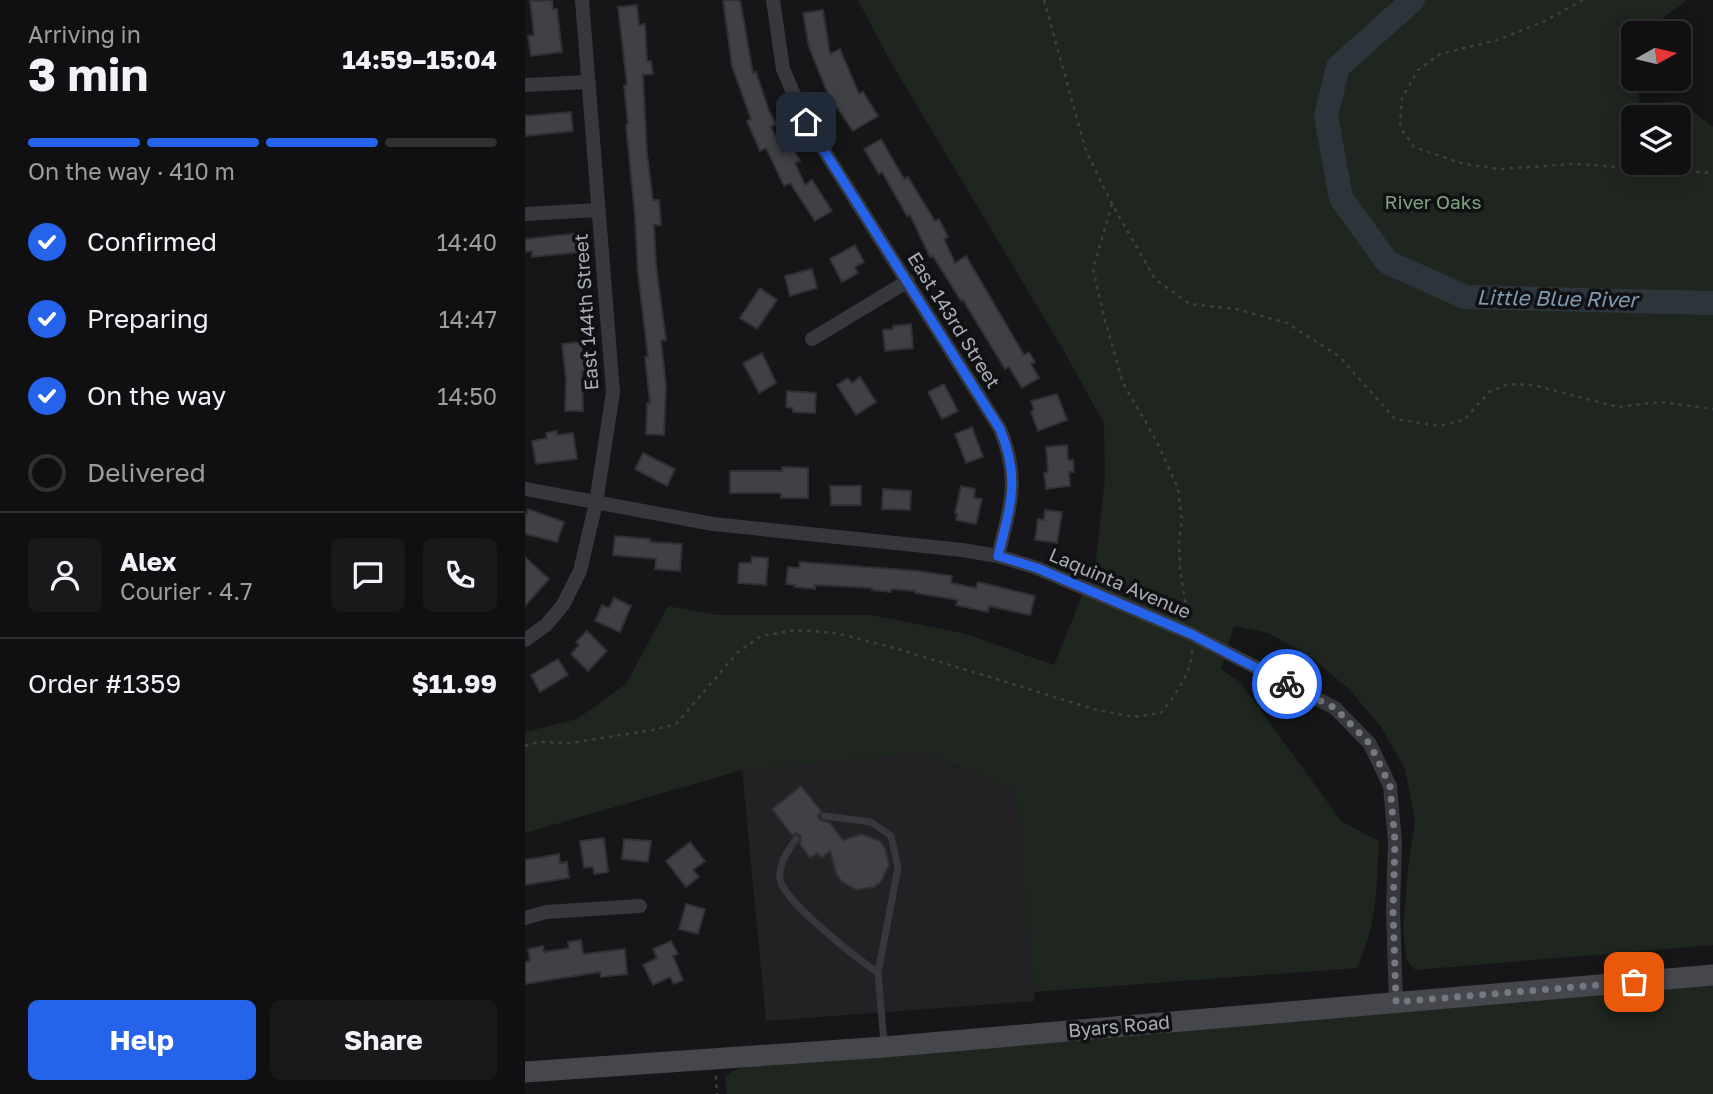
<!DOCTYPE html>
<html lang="en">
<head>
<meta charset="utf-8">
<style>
	body { margin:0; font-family:"Golos Text",sans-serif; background:#19191b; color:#f1f3f6; height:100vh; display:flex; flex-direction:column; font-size:26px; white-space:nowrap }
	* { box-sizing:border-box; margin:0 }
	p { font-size:23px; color:#9c9d9f }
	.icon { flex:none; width:38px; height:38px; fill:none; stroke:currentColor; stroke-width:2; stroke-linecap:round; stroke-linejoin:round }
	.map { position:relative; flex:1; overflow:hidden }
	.sheet { display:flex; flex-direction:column; background:#101012; width:525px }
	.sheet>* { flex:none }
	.needle { width:46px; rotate:82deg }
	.buttons { position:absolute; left:1096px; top:21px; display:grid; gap:14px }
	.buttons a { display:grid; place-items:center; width:70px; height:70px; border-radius:10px; background:#101012; box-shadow:0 4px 18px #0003,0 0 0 2px #303032; font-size:35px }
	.pin { position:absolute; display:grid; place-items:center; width:60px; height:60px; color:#fff; margin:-30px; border-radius:14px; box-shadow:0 4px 10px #0006 }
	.courier { position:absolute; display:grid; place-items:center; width:70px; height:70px; margin:-35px; border:5px solid #2563eb; border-radius:50%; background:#fff; color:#222; box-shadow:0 2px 9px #0007 }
	.headline em { font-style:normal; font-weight:700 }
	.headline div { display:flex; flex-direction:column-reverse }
	.headline { display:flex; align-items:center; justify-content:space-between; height:119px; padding:0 28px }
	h1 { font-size:46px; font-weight:700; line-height:52px }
	.bar { display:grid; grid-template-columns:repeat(4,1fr); gap:10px 7px; align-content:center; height:84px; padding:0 28px }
	.bar i { height:9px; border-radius:5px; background:#303032 }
	.bar .active { background:#2563eb }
	.bar p { grid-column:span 4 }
	.line { display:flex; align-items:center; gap:18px; padding:0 28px; border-top:2px solid #303032 }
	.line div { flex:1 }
	.round { display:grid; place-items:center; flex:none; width:74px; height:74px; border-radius:10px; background:#19191b }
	ol { padding:0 28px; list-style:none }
	li { display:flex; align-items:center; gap:21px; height:77px }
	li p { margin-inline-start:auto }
	li .icon { padding:7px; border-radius:50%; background:#2563eb; color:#fff; stroke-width:4 }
	li:last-child { color:#9c9d9f }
	li i { width:38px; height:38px; border:4px solid #303032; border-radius:50% }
	.cta { display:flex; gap:14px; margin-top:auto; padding:14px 28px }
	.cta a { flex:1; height:80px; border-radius:10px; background:#2563eb; color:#fff; font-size:28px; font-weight:700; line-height:80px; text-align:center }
	.cta a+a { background:#19191b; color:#f1f3f6 }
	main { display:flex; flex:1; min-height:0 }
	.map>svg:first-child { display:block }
	.built { fill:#222225 }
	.green { fill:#1e261f; fill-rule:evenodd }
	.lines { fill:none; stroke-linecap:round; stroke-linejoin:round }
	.river { stroke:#2c353c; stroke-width:24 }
	.building { fill:#404145; stroke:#303034; stroke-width:2 }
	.path { stroke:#3d3f44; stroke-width:2.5; stroke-dasharray:3.5 5; stroke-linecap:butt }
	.lane { stroke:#37383d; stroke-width:7 }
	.street { stroke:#37383d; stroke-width:14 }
	.secondary { stroke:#45474d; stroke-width:21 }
	.done { stroke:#757880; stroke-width:7; stroke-dasharray:0 12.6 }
	.route { stroke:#2563eb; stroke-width:9 }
	.labels { text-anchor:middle; stroke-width:7; stroke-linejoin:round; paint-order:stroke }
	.park-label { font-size:19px; fill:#7fa381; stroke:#111113 }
	.street-label { font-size:19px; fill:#a8adb8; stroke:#111113 }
	.water-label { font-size:21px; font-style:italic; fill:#7f9bb3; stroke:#111113 }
</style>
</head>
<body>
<main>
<section class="sheet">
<div class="headline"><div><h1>3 min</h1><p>Arriving in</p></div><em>14:59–15:04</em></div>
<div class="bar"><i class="active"></i><i class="active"></i><i class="active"></i><i></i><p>On the way · 410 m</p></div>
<ol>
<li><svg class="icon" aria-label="check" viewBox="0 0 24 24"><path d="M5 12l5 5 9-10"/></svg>Confirmed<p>14:40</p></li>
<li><svg class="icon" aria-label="check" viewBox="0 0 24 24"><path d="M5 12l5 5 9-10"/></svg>Preparing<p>14:47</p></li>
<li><svg class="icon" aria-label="check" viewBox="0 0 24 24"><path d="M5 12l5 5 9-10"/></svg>On the way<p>14:50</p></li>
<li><i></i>Delivered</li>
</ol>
<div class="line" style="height:126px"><a class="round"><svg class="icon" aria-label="person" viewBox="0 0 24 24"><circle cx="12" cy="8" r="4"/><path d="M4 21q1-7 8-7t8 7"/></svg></a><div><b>Alex</b><p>Courier · 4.7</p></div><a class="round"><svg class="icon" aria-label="chat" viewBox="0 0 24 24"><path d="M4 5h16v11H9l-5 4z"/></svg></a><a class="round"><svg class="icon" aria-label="phone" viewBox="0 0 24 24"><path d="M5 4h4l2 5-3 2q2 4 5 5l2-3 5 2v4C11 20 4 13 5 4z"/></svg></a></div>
<div class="line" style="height:91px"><div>Order #1359</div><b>$11.99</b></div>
<div class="cta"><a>Help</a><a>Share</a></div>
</section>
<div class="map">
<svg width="1188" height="1094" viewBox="0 0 1188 1094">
	<rect width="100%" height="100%" fill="#161618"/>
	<path class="built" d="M398,753L490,789L510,1001L241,1021L217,770Z"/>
	<path class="green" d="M333,0H1162L1118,33H1108V79H1112L1115,104L1154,101L1188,127V945L890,970L881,959L878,931L883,868L890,821L880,769L856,727L824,689L786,657L743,633L709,626L696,669L715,682L817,822L854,841C852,888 852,924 832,968L509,992L490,789L399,753L217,770L0,833V732L52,719L101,684L143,606L192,615H346L438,633L529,665L571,561L580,477L579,424L540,353L364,59ZM1108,117H1153V163H1108Z
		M1188,984V1094H202L200,1077L209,1070L225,1066Z"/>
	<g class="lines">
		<path class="river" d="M888,0L813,67L801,116L816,198L862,262L940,297L1188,303"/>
	</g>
	<path class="building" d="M27,0L28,9H32L37,52L6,56L3,36L9,35L5,1Z
		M198,0H215L228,73L231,72L244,111L251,124L246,127L258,152L268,147L275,161L270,163L280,185L287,180L307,211L290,221L265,183L259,186L241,148L235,151L222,121L226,119L207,66Z
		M112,5L114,25L120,24L122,61H126L128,74L118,75L122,154L128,200H134L136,225H129L131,265L141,340H136L141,386L139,435L121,434L122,403H125L120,357H123L113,274L110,217L101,125L103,124L99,85H102L93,7Z
		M298,10L305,54L315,49L334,94L338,92L353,116L328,131L303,94L284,47L278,13Z
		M46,112L48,131L0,136V116Z
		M356,139L379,179L383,177L410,221L414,219L423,237L419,239L430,263L441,256L499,355L504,352L510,362L506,364L514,378L497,388L484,367L480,369L438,300L436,301L408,256L405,257L385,215L382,216L357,172L354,174L339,149Z
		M54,233L56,252L7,257V251L0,252V239Z
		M330,245L339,262L330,267L333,273L317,282L305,259Z
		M287,269L292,288L265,296L260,276Z
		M235,288L252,300L232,329L215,318Z
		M386,324L388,348L360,351L358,330L368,329V326Z
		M57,342L60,371H57L58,411H40L41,380L37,344Z
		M237,353L251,383L234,393L218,363Z
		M335,377L351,402L331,415L312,385L323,378L327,383Z
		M419,384L433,411L417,419L403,392Z
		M262,391L291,393L290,413L268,412V408L261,407Z
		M532,394L542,420L513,431L506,412L509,410L506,401Z
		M447,427L458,457L441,463L430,434Z
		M32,431V435L48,433L52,459L11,464L7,441L22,438L21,433Z
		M542,445L543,460H548L549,472H544L545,486L521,489L519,473L523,472L521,447Z
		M118,453L150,469L142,486L110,469Z
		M257,467L283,468V498H256V493H205V471H257Z
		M305,486H336V505H306Z
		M436,486L450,489L449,498L457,499L451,524L431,520L432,514L430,513Z
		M358,489L386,491L385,510L357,509Z
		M3,509L39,522L32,542L0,534V518Z
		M520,510L537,512L532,543L510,540L513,519L519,520Z
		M90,536L125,539V542L157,544L155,571L130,569L131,559L88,555Z
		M0,557L24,579L0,606Z
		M227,557L243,558L241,585L213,583L214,563H226Z
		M275,562L394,571L427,576L426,583L451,588L453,582L510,596L505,615L464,606L463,612L431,605L433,600L390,593V591L366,589V592L347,590V588L290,585V589L270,587V585L261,584L263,567L274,568Z
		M89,598L106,606L95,632L70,621L77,605L84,608Z
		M62,631L82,651L63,671L46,654L54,645L51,642Z
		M33,659L43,675L15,692L6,675Z
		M276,786L296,811L293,816L295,820L305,823L318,840L337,834L355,841L360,848L364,865L356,882L349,887L332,890L316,881L311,873L305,851L297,858L292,853L285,858L275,844L276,836L272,833L267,835L247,809Z
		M79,838L83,872L69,874L68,867L59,868L55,841Z
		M99,839L126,841L123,862L97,859Z
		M165,842L180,861L168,870L174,877L161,887L141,861Z
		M34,854L35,863L42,862L44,878L0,885V860Z
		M161,904L180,909L173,934L154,929Z
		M56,940L58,954L100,949L102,974L76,977L75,972L0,984V962L5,961L3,949L18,946L19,952L44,948L43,942Z
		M146,941L153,954L148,956L158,980L149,984L145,977L128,985L118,965L132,958L128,949Z"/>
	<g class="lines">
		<path class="path" d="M519,0L561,151L587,204L630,279L665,304L711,309L762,323L815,357L870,419L914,426L939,420L964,392L983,384L1008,385L1093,407L1134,402L1188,409
			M1058,0L1020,21L972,40L915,54L893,70L877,98L875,127L889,147L939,164L975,169L1049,164L1188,173
			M587,204L568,269L579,317L598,383L631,440L653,488L657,521L654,540L655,570L663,617
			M0,746L14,742L45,743L128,730L151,724L213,652L236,636L271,630L311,633L373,649L572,710L609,717L636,713C650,695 668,672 667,648
			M191,1076L192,1094"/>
		<path class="lane" d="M299,816L346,822L366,836L373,868L353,973
			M271,839C263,852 253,863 255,879C258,901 333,959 353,973L359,1043"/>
		<path class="street" d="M248,0L258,69L281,122L475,429C496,480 485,505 473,556
			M0,85L63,82
			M0,214L72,210
			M287,339L383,281
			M0,489L188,524L437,550L473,556L512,568L666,634L810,708L845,744L865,786L870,842L868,910L871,1002
			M0,640L21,625L38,605L55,571L71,503L88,392L57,0
			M0,918L21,912L115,906"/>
		<path class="secondary" d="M0,1072L359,1047L1188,975"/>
	</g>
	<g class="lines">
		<path class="done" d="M762,684L810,708L845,744L865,786L870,842L868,910L871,1002L1109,982"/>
		<path class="route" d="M281,122L475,429C496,480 485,506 473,556L512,568L666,634L762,684"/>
	</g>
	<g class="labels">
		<g class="park-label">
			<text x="908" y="209">River Oaks</text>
		</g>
		<g class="street-label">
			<text transform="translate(61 312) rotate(-94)" y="7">East 144th Street</text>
			<text transform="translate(429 320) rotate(58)" y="7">East 143rd Street</text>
			<text transform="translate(595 583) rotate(23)" y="7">Laquinta Avenue</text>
			<text transform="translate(594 1026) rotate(-5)" y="7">Byars Road</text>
		</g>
		<g class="water-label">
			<text transform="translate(1032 299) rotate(1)" y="7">Little Blue River</text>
		</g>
	</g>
</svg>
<div class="buttons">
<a><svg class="needle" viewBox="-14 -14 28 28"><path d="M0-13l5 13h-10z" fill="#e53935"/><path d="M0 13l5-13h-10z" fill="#9c9d9f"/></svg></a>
<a><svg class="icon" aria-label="layers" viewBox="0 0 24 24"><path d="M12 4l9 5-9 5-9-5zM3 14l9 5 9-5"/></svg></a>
</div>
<div class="pin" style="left:1109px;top:982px;background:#ea580c"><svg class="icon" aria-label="bag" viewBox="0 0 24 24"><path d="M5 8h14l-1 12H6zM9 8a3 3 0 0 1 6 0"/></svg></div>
<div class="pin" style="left:281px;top:122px;background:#1f2937"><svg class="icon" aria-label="home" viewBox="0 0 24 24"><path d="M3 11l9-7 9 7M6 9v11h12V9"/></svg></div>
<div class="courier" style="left:762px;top:684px"><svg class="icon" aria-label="bike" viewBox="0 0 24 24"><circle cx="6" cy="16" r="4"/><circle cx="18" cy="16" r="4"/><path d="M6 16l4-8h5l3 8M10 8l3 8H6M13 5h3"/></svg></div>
</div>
</main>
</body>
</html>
